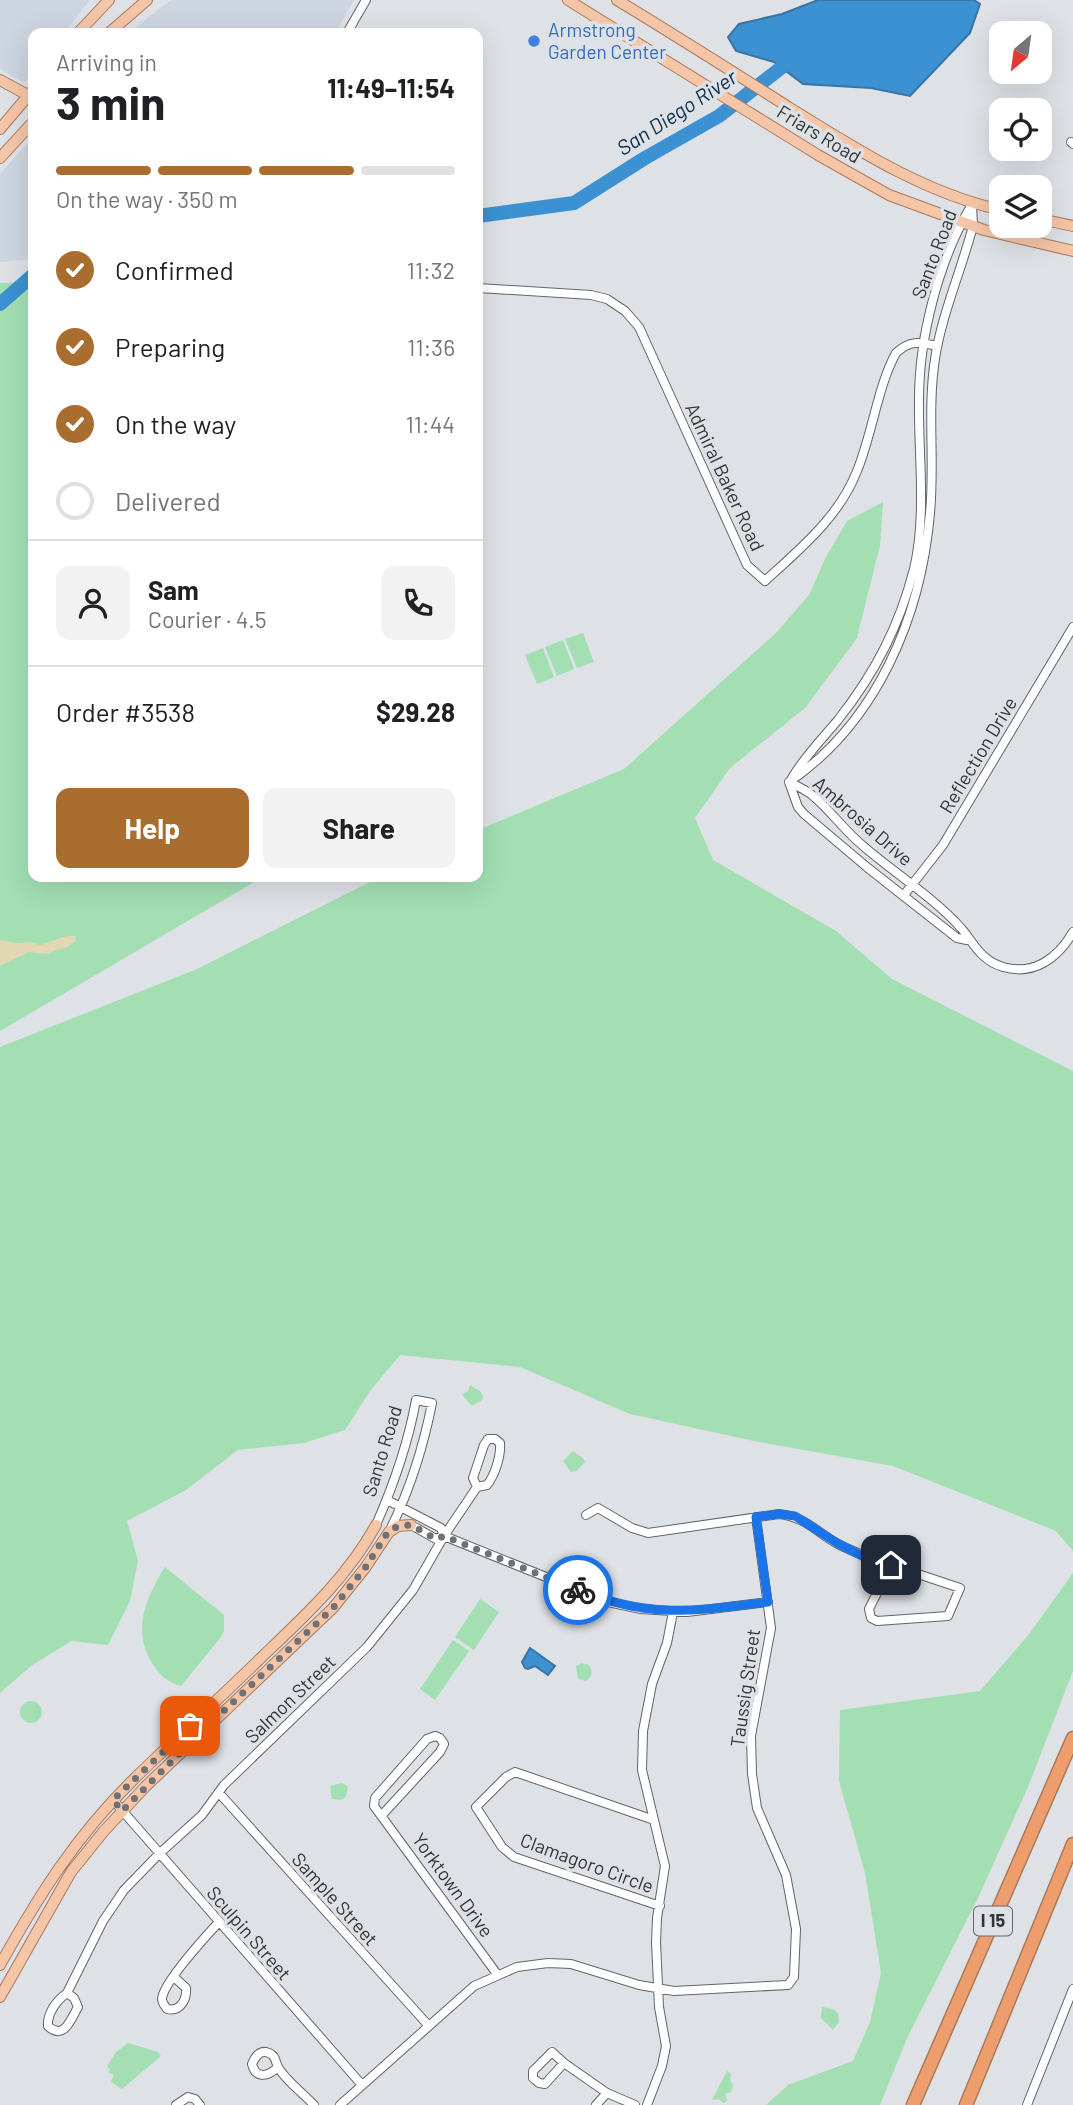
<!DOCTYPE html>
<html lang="en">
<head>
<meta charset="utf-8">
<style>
	body { margin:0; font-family:Barlow,sans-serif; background:#f2f2f2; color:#202124; height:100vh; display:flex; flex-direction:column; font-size:26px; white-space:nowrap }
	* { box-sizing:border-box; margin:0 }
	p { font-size:23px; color:#757577 }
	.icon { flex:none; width:38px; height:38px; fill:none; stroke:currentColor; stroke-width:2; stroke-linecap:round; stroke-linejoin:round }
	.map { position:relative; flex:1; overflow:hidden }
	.side { position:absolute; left:28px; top:28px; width:455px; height:854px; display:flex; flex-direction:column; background:#fff; border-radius:14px; box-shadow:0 7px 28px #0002 }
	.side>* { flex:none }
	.needle { width:46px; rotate:209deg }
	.buttons { position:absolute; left:989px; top:21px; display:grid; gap:14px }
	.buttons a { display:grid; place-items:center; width:63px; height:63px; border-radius:14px; background:#fff; box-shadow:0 7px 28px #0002; font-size:35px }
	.pin { position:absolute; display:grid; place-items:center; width:60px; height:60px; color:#fff; margin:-30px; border-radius:14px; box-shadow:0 4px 10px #0006 }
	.courier { position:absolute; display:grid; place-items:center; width:70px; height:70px; margin:-35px; border:5px solid #1a73e8; border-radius:50%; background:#fff; color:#222; box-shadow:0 2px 9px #0007 }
	.head em { font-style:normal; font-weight:700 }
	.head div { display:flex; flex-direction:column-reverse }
	.head { display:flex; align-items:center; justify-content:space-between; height:119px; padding:0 28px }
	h1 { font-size:46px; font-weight:700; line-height:52px }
	.bar { display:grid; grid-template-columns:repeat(4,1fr); gap:10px 7px; align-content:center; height:84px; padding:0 28px }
	.bar i { height:9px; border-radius:5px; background:#e0e0e0 }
	.bar .active { background:#a96d30 }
	.bar p { grid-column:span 4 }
	.line { display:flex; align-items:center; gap:18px; padding:0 28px; border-top:2px solid #e0e0e0 }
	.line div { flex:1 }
	.round { display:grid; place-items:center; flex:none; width:74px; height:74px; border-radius:14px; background:#f2f2f2 }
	ol { padding:0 28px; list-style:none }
	li { display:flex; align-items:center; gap:21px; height:77px }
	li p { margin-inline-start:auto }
	li .icon { padding:7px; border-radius:50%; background:#a96d30; color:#fff; stroke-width:4 }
	li:last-child { color:#757577 }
	li i { width:38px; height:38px; border:4px solid #e0e0e0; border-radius:50% }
	.action { display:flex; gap:14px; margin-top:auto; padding:14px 28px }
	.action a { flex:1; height:80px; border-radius:14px; background:#a96d30; color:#fff; font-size:28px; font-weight:700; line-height:80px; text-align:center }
	.action a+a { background:#f2f2f2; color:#202124 }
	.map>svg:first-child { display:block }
	.built { fill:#cdd5e0 }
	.green { fill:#a3dfb3 }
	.sand { fill:#e1d7b3 }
	.water { fill:#3b91d1; stroke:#3975a2; stroke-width:2 }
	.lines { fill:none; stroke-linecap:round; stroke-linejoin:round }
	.river { stroke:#3b91d1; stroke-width:14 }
	.minor-casing { stroke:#626569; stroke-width:10 }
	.major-casing { stroke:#ad795a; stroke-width:12 }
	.highway-casing { stroke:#ad795a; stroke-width:15 }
	.minor { stroke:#fff; stroke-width:8 }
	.major { stroke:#f5c5a7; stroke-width:10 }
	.highway { stroke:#ee9e6d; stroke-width:12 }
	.done { stroke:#6f7174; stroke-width:7; stroke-dasharray:0 12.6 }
	.route { stroke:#1a73e8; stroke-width:9 }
	.shop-dot { fill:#3f7fe0; stroke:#dee1e6; stroke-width:2.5 }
	.labels { text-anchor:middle; stroke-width:7; stroke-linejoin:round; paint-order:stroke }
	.shield { fill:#dee1e6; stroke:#66686b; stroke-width:2 }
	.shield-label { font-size:18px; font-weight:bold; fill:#333436 }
	.shop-label { font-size:19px; fill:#366cbe; stroke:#dee1e6; text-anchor:start }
	.street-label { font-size:19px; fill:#333436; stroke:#dee1e6 }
	.water-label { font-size:21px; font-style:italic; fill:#0a2e48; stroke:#dee1e6 }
</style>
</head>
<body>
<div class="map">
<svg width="1073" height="2105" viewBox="0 0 1073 2105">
	<rect width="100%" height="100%" fill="#dee1e6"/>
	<path class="built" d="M0,0H90L64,33H33V73L24,83L0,69Z
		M171,0H354L335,33H128Z
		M33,137V259L0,262V174Z"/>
	<path class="green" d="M33,282V877H263L0,1031V283Z
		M883,502L880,546L857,638L805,708L730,768L695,818L713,860L836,931L892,979L1073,1071V1551L1056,1531L893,1466L754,1441L630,1414L520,1367L400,1355L370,1391L345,1430L304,1443L238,1450L186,1490L127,1521L138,1561L130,1601L108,1645L71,1641L31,1666L0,1693V1047L197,969L380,877H478V830L624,769L776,633L809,595L826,557L847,521Z
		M583,633L594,662L577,668L565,639Z
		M563,640L574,669L557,676L545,647Z
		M543,648L554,677L537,684L525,655Z
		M470,1385L480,1391L483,1396L482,1400L472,1406L462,1395L468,1391Z
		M573,1451L583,1458L585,1462L577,1471L571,1472L563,1461Z
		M165,1567L224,1615V1631L221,1637L181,1686C169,1683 161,1676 154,1666C131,1632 145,1599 165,1567Z
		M1073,1573V1671L1028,1787L978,1898L908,2036L880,2105H766L788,2085L853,2061L870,2022L881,1973L865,1873L839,1781L840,1710L980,1691L1030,1633Z
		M480,1599L499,1612L474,1650L455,1637Z
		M453,1640L469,1651L435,1700L420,1689Z
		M581,1663L589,1665C593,1671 593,1677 586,1681L578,1679L576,1666Z
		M20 1712a11 11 0 1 1 22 0a11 11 0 1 1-22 0Z
		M342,1783L348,1786L346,1797L341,1800L332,1799L330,1786Z
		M822,2007L833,2009L838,2013L839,2022L833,2030L821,2018Z
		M128,2043L158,2052L161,2056L122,2089L111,2082L114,2075L108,2072L110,2069L107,2067L115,2053Z
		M727,2071L731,2074L730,2079L733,2086L731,2092L725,2094L727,2100L724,2103L718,2099L712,2100Z"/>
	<path class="sand" d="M67,936H75L76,941L67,947L46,954L29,952L0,966V940L16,943L31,942L40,945Z"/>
	<path class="water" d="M818,0H974L980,4L970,33L910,96L871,88L803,84L774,62L736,51L728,37L739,24L782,14Z
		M530,1648L555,1666L548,1675L535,1666L528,1669L525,1668L522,1662Z"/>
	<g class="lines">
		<path class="river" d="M478,216L574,203L645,158L719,116L795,57
			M0,304L33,275"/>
		<g class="minor-casing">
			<path id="minor" d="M347,33L366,0
				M1071,142L1073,144
				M478,288L591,295L607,299L625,311L639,327L747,565L765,581C801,548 839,517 857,471C872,435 878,385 896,353C910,340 919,342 937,346
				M792,778C805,756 822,739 838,720C875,673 899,627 914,569C927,514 918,455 919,399C919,337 939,260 971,206
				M789,782C877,722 921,617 930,513C935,462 927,410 935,359C941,317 962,268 973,226L972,204
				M789,782C797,786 806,790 812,795C830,810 844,830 862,845C894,873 932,896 961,928C974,943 980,960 1003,967C1034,976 1058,958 1073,932
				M789,782L798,807L804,814L868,868L957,938L967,940
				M904,895L943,845L1073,627
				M387,1500L441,1528L444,1536
				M586,1515L598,1508L632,1528L648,1533L779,1514C806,1517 816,1532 838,1544C855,1553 873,1559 891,1565
				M376,1525C394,1484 408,1444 416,1400L432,1403C423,1449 410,1490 389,1532
				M411,1525L436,1539L444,1536L608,1602L641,1609L687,1612L768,1602
				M891,1565L960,1588L948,1616L877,1621L871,1618L869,1609Z
				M219,1793L428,2025
				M113,1800L362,2085
				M382,1815L440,1752L444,1744L440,1738L435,1736L427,1739L375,1798L374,1806L497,1974
				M654,1820L515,1772L506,1777L476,1807L502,1847L514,1857L660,1906
				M174,1977L186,1988C187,2000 180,2012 167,2009C165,2006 162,2003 162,1999C163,1983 207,1935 219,1922
				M67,1993L74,1998L78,2007C71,2019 64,2041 48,2026C47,2013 57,2000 67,1993L103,1921L124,1890L160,1853L202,1815L224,1785L367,1647L413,1590L444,1536L477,1487L487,1485C495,1475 501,1456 500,1443L495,1439H488L484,1445L473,1478L477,1487
				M564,2063L545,2084L539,2083L533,2078V2071L552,2052L564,2063L607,2093L635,2105
				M278,2067C269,2076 256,2080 252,2064C255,2057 260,2049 269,2053C276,2056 275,2061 278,2067C286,2081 303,2093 314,2105
				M176,2105L188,2097L195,2099L200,2105
				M340,2105L474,1986L517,1967L548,1963L571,1964L639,1985L674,1991L788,1985L794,1977L796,1929L786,1875L757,1808L752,1774L751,1736L771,1628L756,1517
				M596,2105L607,2093
				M647,2105L662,2066L666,2046L659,2007L656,1942L657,1918L665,1866L642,1770L643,1731L652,1684L667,1643L673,1612
				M1027,2105L1073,1989"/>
		</g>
		<g class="major-casing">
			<path id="major" d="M568,0L818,155L889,195L984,230L1073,251
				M617,0C675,35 733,72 790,108C856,149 924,193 1001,210
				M78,33L109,0
				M109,33L147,0
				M0,80L33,98
				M0,129L33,90
				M0,158L33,122
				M1040,219L1073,226
				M0,1965C39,1895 76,1836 134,1779C177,1737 222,1696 265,1654C307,1614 348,1576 376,1525
				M0,1997L71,1872L104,1831L145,1787L333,1608L365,1568L389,1532L398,1526L411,1525"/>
		</g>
		<g class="highway-casing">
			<path id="highway" d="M913,2105L1073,1738
				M966,2105L1073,1844"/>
		</g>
		<use href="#minor" class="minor"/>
		<use href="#major" class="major"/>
		<use href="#highway" class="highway"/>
	</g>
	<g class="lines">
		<path class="done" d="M190,1726L113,1800L122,1811L194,1739L333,1608L365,1568L388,1532L398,1526L411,1525L436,1539L444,1536L578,1590"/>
		<path class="route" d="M578,1590C651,1619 692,1611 768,1602L756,1517L779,1514L795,1516L837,1543L864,1557L891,1565"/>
	</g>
	<circle class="shop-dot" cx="534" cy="41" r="7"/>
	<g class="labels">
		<rect class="shield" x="974" y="1906.5" width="38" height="29" rx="5"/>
		<g class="shield-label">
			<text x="993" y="1927">I 15</text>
		</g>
		<g class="shop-label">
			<text x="548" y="37">Armstrong<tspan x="548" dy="22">Garden Center</tspan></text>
		</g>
		<g class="street-label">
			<text transform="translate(819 134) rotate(31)" y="7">Friars Road</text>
			<text transform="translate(934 254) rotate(-69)" y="7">Santo Road</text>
			<text transform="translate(725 477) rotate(65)" y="7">Admiral Baker Road</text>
			<text transform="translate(978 755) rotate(-59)" y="7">Reflection Drive</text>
			<text transform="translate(863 821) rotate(41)" y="7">Ambrosia Drive</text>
			<text transform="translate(382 1451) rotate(-73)" y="7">Santo Road</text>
			<text transform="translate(745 1688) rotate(-82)" y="7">Taussig Street</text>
			<text transform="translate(290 1699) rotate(-44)" y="7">Salmon Street</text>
			<text transform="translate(587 1863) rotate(20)" y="7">Clamagoro Circle</text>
			<text transform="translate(453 1885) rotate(54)" y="7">Yorktown Drive</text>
			<text transform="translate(335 1899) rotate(48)" y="7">Sample Street</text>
			<text transform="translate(249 1933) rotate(49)" y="7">Sculpin Street</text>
		</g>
		<g class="water-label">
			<text transform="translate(677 113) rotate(-33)" y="7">San Diego River</text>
		</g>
	</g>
</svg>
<div class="buttons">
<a><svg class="needle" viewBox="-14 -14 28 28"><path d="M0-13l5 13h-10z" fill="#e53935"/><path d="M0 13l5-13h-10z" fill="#757577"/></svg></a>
<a><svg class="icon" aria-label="locate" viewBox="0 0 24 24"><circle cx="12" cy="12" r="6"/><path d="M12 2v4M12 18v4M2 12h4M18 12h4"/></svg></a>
<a><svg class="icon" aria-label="layers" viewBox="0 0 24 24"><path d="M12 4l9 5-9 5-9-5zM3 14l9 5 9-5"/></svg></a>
</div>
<div class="pin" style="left:190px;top:1726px;background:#ea580c"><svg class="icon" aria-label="bag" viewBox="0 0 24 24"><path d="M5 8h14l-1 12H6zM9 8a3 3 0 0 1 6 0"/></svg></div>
<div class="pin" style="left:891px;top:1565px;background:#1f2937"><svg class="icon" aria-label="home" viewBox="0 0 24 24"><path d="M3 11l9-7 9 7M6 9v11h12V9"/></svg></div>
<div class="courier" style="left:578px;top:1590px"><svg class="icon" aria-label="bike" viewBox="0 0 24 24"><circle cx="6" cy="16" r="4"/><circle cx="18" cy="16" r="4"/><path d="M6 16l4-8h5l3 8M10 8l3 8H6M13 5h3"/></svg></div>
<section class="side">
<div class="head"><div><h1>3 min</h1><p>Arriving in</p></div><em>11:49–11:54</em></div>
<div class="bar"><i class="active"></i><i class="active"></i><i class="active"></i><i></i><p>On the way · 350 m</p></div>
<ol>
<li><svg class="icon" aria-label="check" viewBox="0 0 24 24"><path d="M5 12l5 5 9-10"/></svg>Confirmed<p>11:32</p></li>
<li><svg class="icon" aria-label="check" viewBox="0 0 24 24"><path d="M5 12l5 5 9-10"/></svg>Preparing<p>11:36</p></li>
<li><svg class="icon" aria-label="check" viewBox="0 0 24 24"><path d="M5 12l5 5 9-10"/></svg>On the way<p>11:44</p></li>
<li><i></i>Delivered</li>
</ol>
<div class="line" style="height:126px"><a class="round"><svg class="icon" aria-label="person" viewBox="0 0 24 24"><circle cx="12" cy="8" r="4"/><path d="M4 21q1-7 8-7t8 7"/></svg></a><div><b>Sam</b><p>Courier · 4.5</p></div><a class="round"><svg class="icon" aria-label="phone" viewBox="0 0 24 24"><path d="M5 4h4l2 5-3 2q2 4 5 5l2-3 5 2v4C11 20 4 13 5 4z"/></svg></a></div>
<div class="line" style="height:91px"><div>Order #3538</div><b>$29.28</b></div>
<div class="action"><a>Help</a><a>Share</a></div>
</section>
</div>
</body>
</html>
